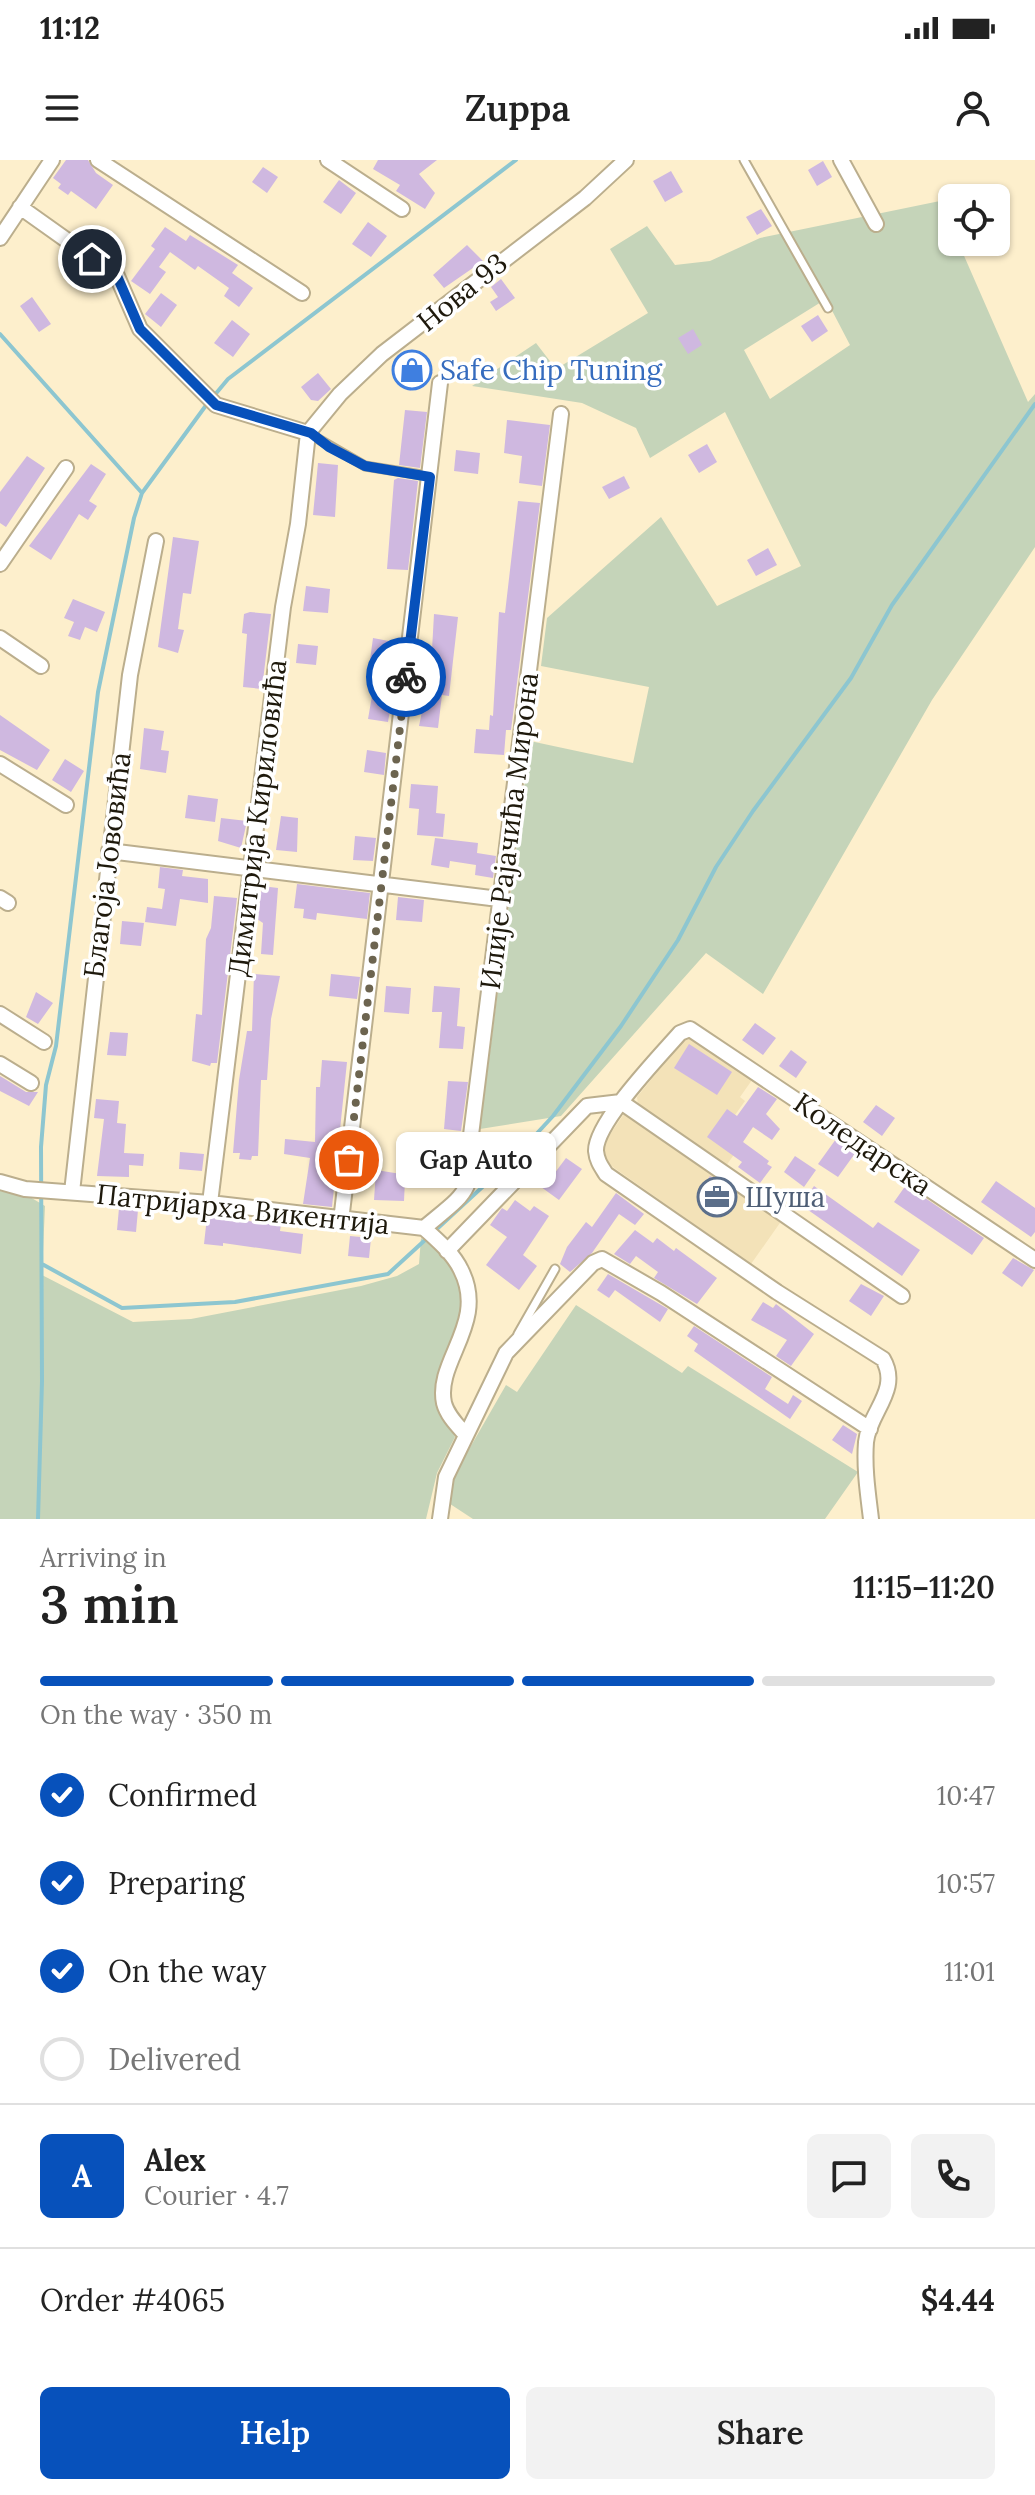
<!DOCTYPE html>
<html lang="en">
<head>
<meta charset="utf-8">
<style>
	body { margin:0; font-family:Lora,serif; background:#f2f2f2; color:#222; height:100vh; display:flex; flex-direction:column; font-size:30px; white-space:nowrap }
	* { box-sizing:border-box; margin:0 }
	p { font-size:26px; color:#767676 }
	.icon { flex:none; width:44px; height:44px; fill:none; stroke:currentColor; stroke-width:2; stroke-linecap:round; stroke-linejoin:round }
	.map { position:relative; height:1359px; overflow:hidden }
	.side { display:flex; flex-direction:column; background:#fff; flex:1 }
	.side>* { flex:none }
	.fabs { position:absolute; left:938px; top:24px; display:grid; gap:16px }
	.fabs a { display:grid; place-items:center; width:72px; height:72px; border-radius:12px; background:#fff; box-shadow:0 2px 6px #0004; font-size:40px }
	.pin { position:absolute; display:grid; place-items:center; width:68px; height:68px; color:#fff; margin:-34px; border:4px solid #fff; border-radius:50%; box-shadow:0 2px 8px #0007 }
	.courier { position:absolute; display:grid; place-items:center; width:80px; height:80px; margin:-40px; border:6px solid #0751bb; border-radius:50%; background:#fff; color:#222; box-shadow:0 2px 10px #0007 }
	.bubble { position:absolute; height:56px; border-radius:12px; background:#fff; box-shadow:0 2px 6px #0004; font-size:26px; font-weight:600; line-height:56px; text-align:center }
	.head em { font-style:normal; font-weight:600 }
	.head div { display:flex; flex-direction:column-reverse }
	.head { display:flex; align-items:center; justify-content:space-between; height:136px; padding:0 40px }
	h1 { font-size:52px; font-weight:600; line-height:60px }
	.bar { display:grid; grid-template-columns:repeat(4,1fr); gap:12px 8px; align-content:center; height:96px; padding:0 40px }
	.bar i { height:10px; border-radius:6px; background:#e0e0e0 }
	.bar .on { background:#0751bb }
	.bar p { grid-column:span 4 }
	.line { display:flex; align-items:center; gap:20px; padding:0 40px; border-top:2px solid #e0e0e0 }
	.line div { flex:1 }
	.round { display:grid; place-items:center; flex:none; width:84px; height:84px; border-radius:12px; background:#f2f2f2 }
	ol { padding:0 40px; list-style:none }
	li { display:flex; align-items:center; gap:24px; height:88px }
	li p { margin-inline-start:auto }
	li .icon { padding:8px; border-radius:50%; background:#0751bb; color:#fff; stroke-width:4 }
	li:last-child { color:#767676 }
	li i { width:44px; height:44px; border:4px solid #e0e0e0; border-radius:50% }
	.primary-button { display:flex; gap:16px; margin-top:auto; padding:16px 40px }
	.primary-button a { flex:1; height:92px; border-radius:12px; background:#0751bb; color:#fff; font-size:32px; font-weight:600; line-height:92px; text-align:center }
	.primary-button a+a { background:#f2f2f2; color:#222 }
	.status { display:flex; justify-content:space-between; align-items:center; height:56px; padding:0 40px; background:#fff; direction:ltr }
	.status svg { height:22px; fill:currentColor }
	header { display:flex; justify-content:space-between; align-items:center; height:104px; padding:0 40px; background:#fff; font-size:36px; font-weight:600 }
	.map>svg:first-child { display:block }
	.built { fill:#f3e2b8 }
	.green { fill:#c5d4b9; fill-rule:evenodd }
	.lines { fill:none; stroke-linecap:round; stroke-linejoin:round }
	.stream { stroke:#8dc6d0; stroke-width:4 }
	.building { fill:#cfb8e0 }
	.lane-casing { stroke:#bbae8d; stroke-width:11 }
	.street-casing { stroke:#bbae8d; stroke-width:18 }
	.lane { stroke:#fff; stroke-width:7 }
	.street { stroke:#fff; stroke-width:14 }
	.done { stroke:#6c644f; stroke-width:8; stroke-dasharray:0 14.4 }
	.route { stroke:#0751bb; stroke-width:10 }
	.labels { text-anchor:middle; stroke-width:7; stroke-linejoin:round; paint-order:stroke }
	.street-label { font-size:28px; fill:#1e190c; stroke:#fff }
	.shop-label { font-size:28px; fill:#366cbe; stroke:#fff; text-anchor:start }
	.service-label { font-size:28px; fill:#4e5e75; stroke:#fff; text-anchor:start }
</style>
</head>
<body>
<div class="status"><b>11:12</b><svg viewBox="0 0 49 12"><path d="M0 12V9h3v3zM5 12V6h3v6zM10 12V3h3v9zM15 12V0h3v12zM26 1h20v11H26zM47 4h2v5h-2z"/></svg></div>
<header><svg class="icon" aria-label="menu" viewBox="0 0 24 24"><path d="M4 6h16M4 12h16M4 18h16"/></svg>Zuppa<svg class="icon" aria-label="person" viewBox="0 0 24 24"><circle cx="12" cy="8" r="4"/><path d="M4 21q1-7 8-7t8 7"/></svg></header>
<div class="map">
<svg width="1035" height="1359" viewBox="0 0 1035 1359">
	<rect width="100%" height="100%" fill="#fdefcc"/>
	<path class="built" d="M691,877L752,920L740,937L745,941L735,955L753,967L726,1006L638,945L637,937L685,878Z
		M626,951L782,1060L751,1104L610,1005L604,995V983Z"/>
	<path class="green" d="M940,41L952,69V82H958L1028,242L1035,234V387L932,540L763,834L706,793L561,956L480,969L530,581L633,603L649,527L541,506L547,458L661,357L717,446L801,406L725,252L650,298L636,268L582,243L472,226L536,183L556,209L648,153L610,89L647,66L675,105L710,101L760,78ZM826,139L850,185L770,239L744,190Z
		M0,1031L30,1037L45,1046L42,1115L133,1162L191,1159L361,1126L397,1116L419,1104L421,1078C475,1115 464,1149 445,1203C441,1215 436,1226 437,1239C438,1254 452,1263 455,1277L437,1313L426,1359H0Z
		M576,1145L682,1213L688,1206L858,1312L825,1359H473L441,1338L506,1225L517,1232Z"/>
	<g class="lines">
		<path class="stream" d="M0,174L142,333
			M213,237L228,219L516,0
			M438,1068L516,996L553,956L621,866L678,780L716,707L753,651L851,518L892,445L1035,244
			M42,1104L122,1148L235,1142L388,1114L424,1081
			M38,1359L42,1221L41,987L46,925L56,886L98,532L134,358L142,333L207,244"/>
	</g>
	<path class="building" d="M66,0H88L96,13L113,25L96,49L71,31L68,35L58,28L61,24L53,18Z
		M378,0H437L419,14L435,33L425,49L396,31L400,25L373,9Z
		M823,1L832,17L817,26L808,10Z
		M263,7L278,17L267,33L252,22Z
		M671,11L683,32L665,42L653,21Z
		M339,20L356,33L341,54L323,42Z
		M761,49L772,66L757,75L746,57Z
		M368,62L387,76L371,97L352,84Z
		M165,67L186,81L190,75L238,105L232,113L253,128L239,147L224,136L229,128L198,106L195,110L170,92L159,107L166,112L150,134L131,121L155,89L151,86Z
		M467,85L483,101L444,128L433,115Z
		M501,119L515,138L496,151L490,142L498,137L491,127Z
		M161,133L177,145L161,167L145,154Z
		M32,137L51,164L39,172L20,146Z
		M818,155L828,171L812,182L801,166Z
		M232,160L250,174L233,197L214,183Z
		M693,169L702,185L688,194L678,178Z
		M415,192L433,213L410,231L392,210Z
		M318,213L331,229L318,241L311,240L301,227Z
		M405,250L427,252L420,308L399,305Z
		M507,260L550,265L542,326L519,323L522,296L504,293Z
		M707,284L717,302L699,313L688,295Z
		M456,290L480,293L478,314L454,311Z
		M27,296L45,308L6,367L0,363V332Z
		M318,303L338,305L335,357L313,355Z
		M91,304L106,314L89,341L97,346L88,360L79,354L51,400L29,386Z
		M624,316L630,328L609,339L602,327Z
		M398,318L418,321L408,410L387,409L394,320Z
		M518,341L540,343L511,570H506L504,595L474,593L476,569L489,570L490,555L493,556L499,452L505,453Z
		M173,377L199,381L191,434L183,433L178,469L184,470L178,493L158,487Z
		M768,388L777,405L756,416L747,400Z
		M306,426L330,429L328,453L303,451Z
		M73,439L105,452L97,472L85,467L80,480L68,476L74,462L64,458Z
		M250,452L271,454L262,529L243,527L247,474L242,473L244,454Z
		M434,454L458,457L449,536L442,535L438,568L419,566L431,508Z
		M373,478L394,482L390,503L370,500Z
		M298,484L318,486L316,505L296,503Z
		M372,536L392,539L388,562L368,559Z
		M0,555L50,590L37,610L0,590Z
		M144,568L164,571L161,590L169,591L166,613L140,609Z
		M367,590L386,593L384,615L364,612Z
		M65,599L84,611L71,632L52,620Z
		M411,624L438,626L436,653L445,654L443,677L417,675L419,649L409,648Z
		M188,635L218,639L215,662L185,658Z
		M281,656L298,658L297,692L276,690Z
		M221,658L247,661L241,688L218,681Z
		M355,676L376,678L373,701L353,700Z
		M435,678L478,683L477,693L496,696L493,718L475,715L476,705L450,701L449,708L431,705Z
		M160,707L183,710L182,716L208,719V743L180,739L176,766L145,762L147,747L162,749L165,729L158,728Z
		M297,724L370,733L367,759L317,753L316,760L303,758L304,749L294,748Z
		M262,726L278,728L273,795L261,794L263,763L257,759Z
		M214,736L237,738L217,903H211L210,906L192,901L196,854L202,855L206,779L211,768Z
		M398,737L424,740L422,762L396,760Z
		M122,761L144,763L141,786L120,784Z
		M254,814L280,816L271,859L267,920H261L258,996H252L251,1000L239,999L240,993H233L239,920L247,871H252Z
		M331,814L360,817L357,839L329,836Z
		M386,826L411,828L409,854L384,852Z
		M434,826L460,828L457,866L465,867L463,889L439,888L442,852H432Z
		M36,832L53,843L38,864L26,857Z
		M755,863L776,878L763,895L742,880Z
		M110,872L128,873L126,896L107,895Z
		M689,884L732,912L717,935L674,908Z
		M791,890L807,902L796,918L779,906Z
		M322,900L347,902L332,1047L303,1044L310,998L284,994L285,979L315,982L316,927H320Z
		M0,916L26,932H38L29,946L0,931Z
		M448,921L468,922L461,971L444,969Z
		M758,927L777,939L766,954L780,969L772,980L753,967L743,982L769,1001L767,1004L772,1007L760,1023L738,1007L742,1002L707,977L727,949L737,956Z
		M96,939L119,941L117,963L126,964L124,993L144,994L143,1006L129,1005V1017L97,1016L104,959L94,958Z
		M876,945L895,958L882,976L863,962Z
		M836,979L856,992L838,1017L818,1004Z
		M180,992L204,994L202,1011L179,1009Z
		M795,996L816,1010L804,1027L784,1012Z
		M566,998L582,1009L559,1040L530,1019L540,1009L551,1018Z
		M441,1006L461,1007L455,1026L440,1025Z
		M376,1010L401,1014V1020H405L404,1041L374,1040Z
		M710,1016L735,1033L720,1053L701,1040L705,1034L700,1031Z
		M996,1021L1035,1048V1072L1031,1077L981,1042Z
		M906,1025L984,1078L972,1095L894,1042Z
		M814,1026L873,1068L878,1062L920,1090L902,1116L801,1045Z
		M616,1033L644,1054L635,1065L619,1054L592,1093L570,1112L560,1104L567,1087L586,1062L592,1067Z
		M515,1040L530,1051L534,1046L549,1056L523,1095L537,1106L519,1130L486,1105L507,1077L490,1065L502,1048L507,1051Z
		M119,1048L138,1050L136,1072L117,1070Z
		M207,1057L281,1064L280,1071L303,1074L301,1094L223,1083V1086L204,1084Z
		M635,1070L653,1083L657,1078L674,1091L676,1088L717,1118L697,1144L654,1118L658,1112L636,1096L630,1104L614,1094Z
		M350,1076L371,1078L369,1098L348,1096Z
		M1013,1098L1034,1110L1022,1127L1002,1113Z
		M608,1114L668,1149L660,1162L615,1130L609,1138L597,1130Z
		M861,1124L884,1136L871,1156L849,1141Z
		M763,1142L773,1148L776,1144L814,1174L791,1206L776,1196L787,1180L751,1160Z
		M694,1166L772,1217L765,1229L788,1244L793,1235L802,1241L790,1259L694,1191L698,1184L687,1176Z
		M843,1265L857,1274L852,1294L832,1280Z"/>
	<g class="lines">
		<g class="lane-casing">
			<path id="lane" d="M744,0L828,148
				M308,273L365,306L428,316
				M518,1174L555,1109"/>
		</g>
		<g class="street-casing">
			<path id="street" d="M98,0L302,133
				M328,0L402,49
				M841,0L876,64
				M20,47L117,116L140,169L216,245L308,273
				M0,78L52,0
				M308,273L340,234L382,194L585,38L626,0
				M0,404L66,308
				M0,478L41,506
				M0,604L66,645
				M109,691L499,739
				M0,738L8,743
				M0,854L44,882
				M0,904L31,923
				M587,946L621,942L902,1136
				M0,1022L25,1029L210,1043L424,1068C437,1080 453,1093 461,1110C488,1163 435,1201 444,1243C447,1255 457,1265 465,1274
				M72,1032L130,515L156,381
				M210,1043L283,447L298,364L308,273
				M341,1061L440,223
				M424,1068C468,1031 473,1034 471,975L561,254
				M447,1091L587,946
				M440,1359L446,1317L506,1193L593,1103L602,1099L661,1133L870,1269
				M871,1359C868,1334 864,1308 866,1282C869,1252 901,1230 883,1199L777,1132L606,1014C601,1006 597,1001 596,991C595,963 660,896 680,873L690,869L1035,1100"/>
		</g>
		<use href="#lane" class="lane"/>
		<use href="#street" class="street"/>
	</g>
	<g class="lines">
		<path class="done" d="M349,1000L406,517"/>
		<path class="route" d="M92,99L117,116L140,169L216,245L311,273L329,287L365,306L430,317L406,517"/>
	</g>
	<defs>
		<g id="shop-ring" transform="scale(2)"><circle r="9.5" fill="#fff" stroke="#3f7fe0" stroke-width="1.5"/><path d="M-5-2.5h2.3a2.7 3.5 0 0 1 5.4 0H5L5.5 6h-11ZM-1.5-2.5h3a1.5 2.3 0 0 0-3 0Z" fill="#3f7fe0"/></g>
		<g id="office-ring" transform="scale(2)"><circle r="9.5" fill="#fff" stroke="#5c6f8a" stroke-width="1.5"/><path d="M-6-3h4V-5.5h4V-3h4V5H-6ZM-1-4.5V-3h2v-1.5ZM-6 0V1H6V0Z" fill="#5c6f8a"/></g>
	</defs>
	<g fill-rule="evenodd">
		<use href="#shop-ring" x="412" y="210"/>
		<use href="#office-ring" x="717" y="1037"/>
	</g>
	<g class="labels">
		<g class="street-label">
			<text transform="translate(462 132) rotate(-39)" y="10">Нова 93</text>
			<text transform="translate(257 658) rotate(-83)" y="10">Димитрија Кириловића</text>
			<text transform="translate(509 671) rotate(-83)" y="10">Илије Рајачића Мирона</text>
			<text transform="translate(107 705) rotate(-83)" y="10">Благоја Јововића</text>
			<text transform="translate(863 984) rotate(34)" y="10">Коледарска</text>
			<text transform="translate(243 1049) rotate(6)" y="10">Патријарха Викентија</text>
		</g>
		<g class="shop-label">
			<text x="440" y="220">Safe Chip Tuning</text>
		</g>
		<g class="service-label">
			<text x="745" y="1047">Шуша</text>
		</g>
	</g>
</svg>
<div class="fabs">
<a><svg class="icon" aria-label="locate" viewBox="0 0 24 24"><circle cx="12" cy="12" r="6"/><path d="M12 2v4M12 18v4M2 12h4M18 12h4"/></svg></a>
</div>
<div class="pin" style="left:349px;top:1000px;background:#ea580c"><svg class="icon" aria-label="bag" viewBox="0 0 24 24"><path d="M5 8h14l-1 12H6zM9 8a3 3 0 0 1 6 0"/></svg></div>
<div class="pin" style="left:92px;top:99px;background:#1f2937"><svg class="icon" aria-label="home" viewBox="0 0 24 24"><path d="M3 11l9-7 9 7M6 9v11h12V9"/></svg></div>
<div class="courier" style="left:406px;top:517px"><svg class="icon" aria-label="bike" viewBox="0 0 24 24"><circle cx="6" cy="16" r="4"/><circle cx="18" cy="16" r="4"/><path d="M6 16l4-8h5l3 8M10 8l3 8H6M13 5h3"/></svg></div>
<div class="bubble" style="left:396px;top:972px;width:160px">Gap Auto</div>
</div>
<section class="side">
<div class="head"><div><h1>3 min</h1><p>Arriving in</p></div><em>11:15–11:20</em></div>
<div class="bar"><i class="on"></i><i class="on"></i><i class="on"></i><i></i><p>On the way · 350 m</p></div>
<ol>
<li><svg class="icon" aria-label="check" viewBox="0 0 24 24"><path d="M5 12l5 5 9-10"/></svg>Confirmed<p>10:47</p></li>
<li><svg class="icon" aria-label="check" viewBox="0 0 24 24"><path d="M5 12l5 5 9-10"/></svg>Preparing<p>10:57</p></li>
<li><svg class="icon" aria-label="check" viewBox="0 0 24 24"><path d="M5 12l5 5 9-10"/></svg>On the way<p>11:01</p></li>
<li><i></i>Delivered</li>
</ol>
<div class="line" style="height:144px"><b class="round" style="background:#0751bb;color:#fff">A</b><div><b>Alex</b><p>Courier · 4.7</p></div><a class="round"><svg class="icon" aria-label="chat" viewBox="0 0 24 24"><path d="M4 5h16v11H9l-5 4z"/></svg></a><a class="round"><svg class="icon" aria-label="phone" viewBox="0 0 24 24"><path d="M5 4h4l2 5-3 2q2 4 5 5l2-3 5 2v4C11 20 4 13 5 4z"/></svg></a></div>
<div class="line" style="height:104px"><div>Order #4065</div><b>$4.44</b></div>
<div class="primary-button"><a>Help</a><a>Share</a></div>
</section>
</body>
</html>
